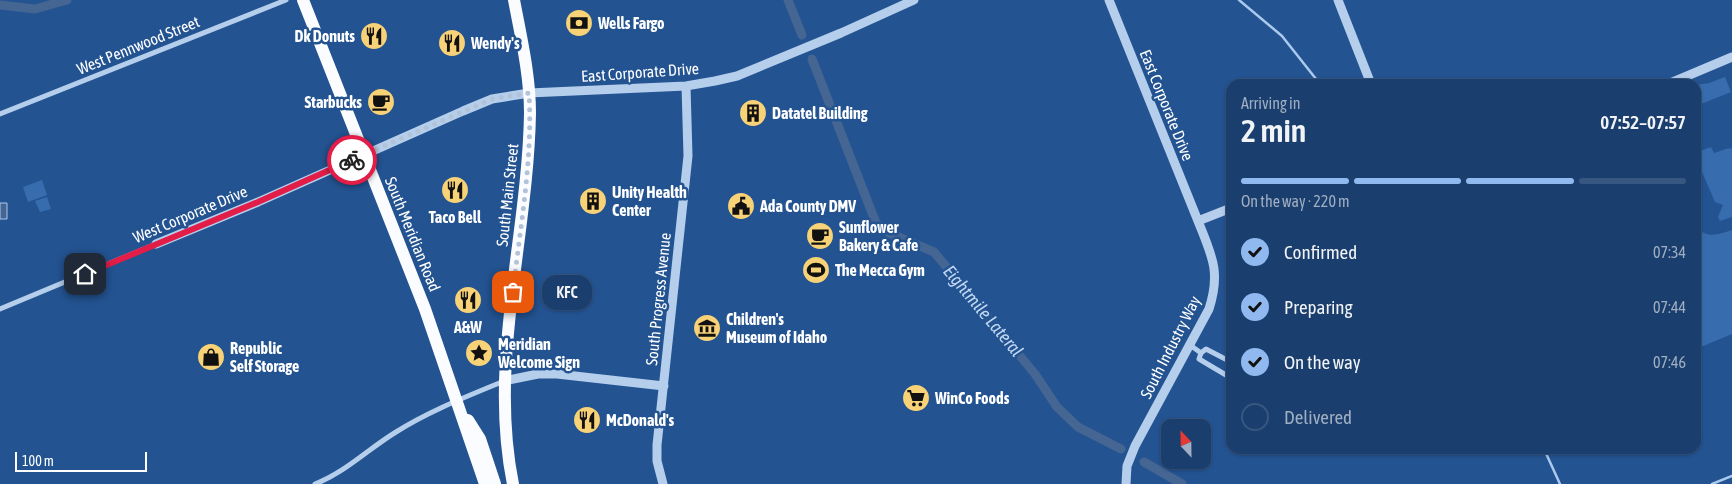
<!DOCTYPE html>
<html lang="en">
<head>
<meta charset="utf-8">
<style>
	body { margin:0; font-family:"Asap Condensed",sans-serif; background:#274975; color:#f1f3f6; height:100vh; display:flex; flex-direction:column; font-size:19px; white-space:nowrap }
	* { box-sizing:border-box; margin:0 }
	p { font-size:16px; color:#9faec2 }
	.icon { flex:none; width:28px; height:28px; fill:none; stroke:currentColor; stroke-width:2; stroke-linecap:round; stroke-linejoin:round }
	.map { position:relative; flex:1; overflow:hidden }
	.panel { position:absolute; left:1226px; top:79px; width:475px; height:375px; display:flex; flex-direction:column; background:#1a3e6d; border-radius:15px; box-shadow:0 1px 4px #0004,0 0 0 1px #385780 }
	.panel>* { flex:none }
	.needle { width:32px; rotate:338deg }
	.fabs { position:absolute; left:1161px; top:419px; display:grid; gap:10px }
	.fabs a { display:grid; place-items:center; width:50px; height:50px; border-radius:10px; background:#1a3e6d; box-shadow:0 1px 4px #0004,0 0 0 1px #385780; font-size:25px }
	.scale { position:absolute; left:15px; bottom:12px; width:132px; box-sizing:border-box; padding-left:5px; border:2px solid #fff; border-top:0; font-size:14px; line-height:18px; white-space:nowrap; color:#fff; -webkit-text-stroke:4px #235391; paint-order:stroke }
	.pin { position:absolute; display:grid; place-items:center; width:42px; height:42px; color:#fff; margin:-21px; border-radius:10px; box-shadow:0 2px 8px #0006 }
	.courier { position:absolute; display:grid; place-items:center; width:50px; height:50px; margin:-25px; border:4px solid #e11d48; border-radius:50%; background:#fff; color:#222; box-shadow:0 1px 6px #0007 }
	.bubble { position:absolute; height:35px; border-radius:15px; background:#1a3e6d; box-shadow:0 1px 4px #0004,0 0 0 1px #385780; font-size:16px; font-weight:600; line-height:35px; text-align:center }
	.head em { font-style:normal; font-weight:600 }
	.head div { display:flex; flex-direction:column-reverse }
	.head { display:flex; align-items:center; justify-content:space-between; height:85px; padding:0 15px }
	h1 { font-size:32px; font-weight:600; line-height:38px }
	.bar { display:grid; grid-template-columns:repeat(4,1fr); gap:8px 5px; align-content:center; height:60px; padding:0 15px }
	.bar i { height:6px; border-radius:4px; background:#385780 }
	.bar .current { background:#90b9f0 }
	.bar p { grid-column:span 4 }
	ol { padding:0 15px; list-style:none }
	li { display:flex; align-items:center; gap:15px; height:55px }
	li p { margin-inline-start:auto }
	li .icon { padding:5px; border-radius:50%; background:#90b9f0; color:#111; stroke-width:4 }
	li:last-child { color:#9faec2 }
	li i { width:28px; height:28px; border:2px solid #385780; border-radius:50% }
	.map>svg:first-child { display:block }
	.green { fill:#376dae }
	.water { fill:#456692; stroke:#a9c9ed }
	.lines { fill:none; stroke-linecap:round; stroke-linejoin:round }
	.stream { stroke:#a9c9ed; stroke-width:2.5 }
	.canal { stroke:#456692; stroke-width:9 }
	.minor { stroke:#b5ceec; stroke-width:5 }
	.tertiary { stroke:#b5ceec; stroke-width:9 }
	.primary { stroke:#fafcff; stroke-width:12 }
	.done { stroke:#b2c3d8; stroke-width:5; stroke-dasharray:0 9 }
	.route { stroke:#e11d48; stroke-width:6 }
	.labels { text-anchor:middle; stroke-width:5; stroke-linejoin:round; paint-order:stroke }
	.poi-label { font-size:16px; font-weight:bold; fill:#fff; stroke:#235391; text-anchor:start }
	.street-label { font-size:16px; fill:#fff; stroke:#235391 }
	.water-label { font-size:18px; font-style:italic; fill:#c1d8f3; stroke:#235391 }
</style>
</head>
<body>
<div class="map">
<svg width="1732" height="484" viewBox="0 0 1732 484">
	<rect width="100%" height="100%" fill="#235391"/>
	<path class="green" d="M1725,77L1731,92L1696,106V85L1709,83Z
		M1711,147L1714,153L1729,148V149L1732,148V217L1720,221L1718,217L1723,205L1715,202L1696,158L1698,155L1697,152Z
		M42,180L47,195L28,202L23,187Z
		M47,197L51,209L40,212L35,201Z
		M1696,226C1706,239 1718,235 1732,230V334L1696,349Z"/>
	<path class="water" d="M0,203H7V219H0Z"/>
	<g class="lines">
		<path class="stream" d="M1239,0L1282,36L1320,84
			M1544,449L1560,484
			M1712,484L1732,476"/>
		<path class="canal" d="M788,0L802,35
			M0,5L35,9L67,0
			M812,59L876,223L889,233L934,252L1035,374L1057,407L1078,427L1121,449
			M1144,462L1182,484"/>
		<path class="minor" d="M0,114L286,0
			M0,309L156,244
			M1190,345L1201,353
			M1231,362L1206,349L1201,353L1199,359L1231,378
			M315,484C346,472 368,449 396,432C429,411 468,396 504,381"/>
		<path class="tertiary" d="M1109,0L1198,221C1212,256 1221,272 1209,309L1135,446L1127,466L1126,484
			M1338,0L1371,84
			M1668,84L1732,57
			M1198,221L1231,208
			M156,244L258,202L463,111L492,99L529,93L686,86L715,81L737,76L841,33L914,0
			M504,381L538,374H557L664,386
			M663,484L657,461V445L688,156L686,86"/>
		<path class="primary" d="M303,0L425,309L485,484
			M468,420L480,439L495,484
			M513,484C488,362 528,236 530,113C530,75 521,37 514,0"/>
	</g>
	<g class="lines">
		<path class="done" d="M352,160L492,99L529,93C533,159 520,227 513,292"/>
		<path class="route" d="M85,274L258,202L352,160"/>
	</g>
	<defs>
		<g id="bank-disc" transform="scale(1.4375)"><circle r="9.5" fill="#f8d277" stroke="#235391"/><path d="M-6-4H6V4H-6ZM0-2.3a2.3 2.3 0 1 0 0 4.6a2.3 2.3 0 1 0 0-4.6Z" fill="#111"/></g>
		<g id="restaurant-disc" transform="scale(1.4375)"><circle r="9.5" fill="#f8d277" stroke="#235391"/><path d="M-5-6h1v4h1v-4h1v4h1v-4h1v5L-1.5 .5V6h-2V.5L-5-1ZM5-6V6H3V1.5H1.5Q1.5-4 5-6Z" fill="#111"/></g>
		<g id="cafe-disc" transform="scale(1.4375)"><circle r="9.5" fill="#f8d277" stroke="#235391"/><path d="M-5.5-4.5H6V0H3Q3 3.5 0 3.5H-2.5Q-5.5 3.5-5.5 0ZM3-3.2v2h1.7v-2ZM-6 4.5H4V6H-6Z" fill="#111"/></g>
		<g id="building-disc" transform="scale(1.4375)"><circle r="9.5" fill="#f8d277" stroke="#235391"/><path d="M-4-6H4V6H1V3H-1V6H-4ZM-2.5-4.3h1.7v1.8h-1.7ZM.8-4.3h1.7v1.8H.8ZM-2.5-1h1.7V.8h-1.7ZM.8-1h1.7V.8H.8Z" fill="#111"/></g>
		<g id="civic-disc" transform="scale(1.4375)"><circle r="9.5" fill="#f8d277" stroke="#235391"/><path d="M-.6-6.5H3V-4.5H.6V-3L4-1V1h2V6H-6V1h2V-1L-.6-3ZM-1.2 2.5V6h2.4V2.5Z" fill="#111"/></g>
		<g id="stadium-disc" transform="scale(1.4375)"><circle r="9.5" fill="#f8d277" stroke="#235391"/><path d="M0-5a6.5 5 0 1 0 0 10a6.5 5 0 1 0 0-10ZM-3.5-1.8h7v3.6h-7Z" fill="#111"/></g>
		<g id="museum-disc" transform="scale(1.4375)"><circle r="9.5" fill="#f8d277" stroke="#235391"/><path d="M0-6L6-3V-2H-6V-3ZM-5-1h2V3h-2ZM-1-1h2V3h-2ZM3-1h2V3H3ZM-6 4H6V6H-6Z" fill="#111"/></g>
		<g id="sight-disc" transform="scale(1.4375)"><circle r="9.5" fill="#f8d277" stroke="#235391"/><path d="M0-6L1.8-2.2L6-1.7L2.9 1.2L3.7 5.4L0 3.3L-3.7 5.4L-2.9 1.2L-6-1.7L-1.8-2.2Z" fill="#111"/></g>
		<g id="shop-disc" transform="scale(1.4375)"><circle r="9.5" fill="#f8d277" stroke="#235391"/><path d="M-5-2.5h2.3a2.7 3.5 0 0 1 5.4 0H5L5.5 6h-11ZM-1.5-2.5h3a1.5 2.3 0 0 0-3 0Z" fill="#111"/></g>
		<g id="supermarket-disc" transform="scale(1.4375)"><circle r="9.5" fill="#f8d277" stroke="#235391"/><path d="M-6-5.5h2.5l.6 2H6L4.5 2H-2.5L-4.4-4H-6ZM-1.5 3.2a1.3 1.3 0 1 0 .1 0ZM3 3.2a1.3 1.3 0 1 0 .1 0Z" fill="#111"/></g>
	</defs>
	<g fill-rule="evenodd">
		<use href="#bank-disc" x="579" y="23"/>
		<use href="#restaurant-disc" x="374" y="36"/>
		<use href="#restaurant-disc" x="452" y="43"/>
		<use href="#cafe-disc" x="381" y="102"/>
		<use href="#building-disc" x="753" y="113"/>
		<use href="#restaurant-disc" x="455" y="190"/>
		<use href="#building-disc" x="593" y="201"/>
		<use href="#civic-disc" x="741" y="206"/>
		<use href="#cafe-disc" x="820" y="236"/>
		<use href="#stadium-disc" x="816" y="270"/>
		<use href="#restaurant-disc" x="468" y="300"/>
		<use href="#museum-disc" x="707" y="328"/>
		<use href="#sight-disc" x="479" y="353"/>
		<use href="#shop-disc" x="211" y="357"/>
		<use href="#supermarket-disc" x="916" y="398"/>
		<use href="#restaurant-disc" x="587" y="420"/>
	</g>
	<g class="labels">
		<g class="poi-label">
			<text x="598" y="29">Wells Fargo</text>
			<text x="355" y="42" text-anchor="end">Dk Donuts</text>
			<text x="471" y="49">Wendy's</text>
			<text x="362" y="108" text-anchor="end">Starbucks</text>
			<text x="772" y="119">Datatel Building</text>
			<text x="612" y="198">Unity Health<tspan x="612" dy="18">Center</tspan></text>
			<text x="760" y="212">Ada County DMV</text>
			<text x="455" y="223" text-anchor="middle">Taco Bell</text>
			<text x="839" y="233">Sunflower<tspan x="839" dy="18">Bakery &amp; Cafe</tspan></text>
			<text x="835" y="276">The Mecca Gym</text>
			<text x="726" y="325">Children's<tspan x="726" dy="18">Museum of Idaho</tspan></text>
			<text x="468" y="333" text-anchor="middle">A&amp;W</text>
			<text x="498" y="350">Meridian<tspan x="498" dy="18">Welcome Sign</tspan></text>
			<text x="230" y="354">Republic<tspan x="230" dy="18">Self Storage</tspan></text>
			<text x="935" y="404">WinCo Foods</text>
			<text x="606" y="426">McDonald's</text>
		</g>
		<g class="street-label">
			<text transform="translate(138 45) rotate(-22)" y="6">West Pennwood Street</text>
			<text transform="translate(640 72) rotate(-4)" y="6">East Corporate Drive</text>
			<text transform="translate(1167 105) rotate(68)" y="6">East Corporate Drive</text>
			<text transform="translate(507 195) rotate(-84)" y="6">South Main Street</text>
			<text transform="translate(190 214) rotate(-23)" y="6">West Corporate Drive</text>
			<text transform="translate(413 234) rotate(68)" y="6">South Meridian Road</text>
			<text transform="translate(658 299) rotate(-84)" y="6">South Progress Avenue</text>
			<text transform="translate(1170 347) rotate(-63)" y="6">South Industry Way</text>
		</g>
		<g class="water-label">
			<text transform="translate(983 311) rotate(50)" y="6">Eightmile Lateral</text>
		</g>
	</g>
</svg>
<div class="fabs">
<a><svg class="needle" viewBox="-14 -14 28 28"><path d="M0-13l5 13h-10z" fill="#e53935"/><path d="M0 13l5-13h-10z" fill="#9faec2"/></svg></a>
</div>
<div class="scale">100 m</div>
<div class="pin" style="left:513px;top:292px;background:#ea580c"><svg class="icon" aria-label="bag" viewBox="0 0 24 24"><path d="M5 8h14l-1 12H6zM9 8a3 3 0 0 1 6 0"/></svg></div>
<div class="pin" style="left:85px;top:274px;background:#1f2937"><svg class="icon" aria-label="home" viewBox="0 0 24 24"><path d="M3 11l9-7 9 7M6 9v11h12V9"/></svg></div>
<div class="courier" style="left:352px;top:160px"><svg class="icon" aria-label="bike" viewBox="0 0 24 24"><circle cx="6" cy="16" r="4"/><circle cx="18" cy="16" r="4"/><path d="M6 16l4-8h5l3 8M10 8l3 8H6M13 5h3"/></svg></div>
<div class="bubble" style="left:542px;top:275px;width:50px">KFC</div>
<section class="panel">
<div class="head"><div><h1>2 min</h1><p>Arriving in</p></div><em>07:52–07:57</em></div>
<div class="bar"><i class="current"></i><i class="current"></i><i class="current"></i><i></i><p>On the way · 220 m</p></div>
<ol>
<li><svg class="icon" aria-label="check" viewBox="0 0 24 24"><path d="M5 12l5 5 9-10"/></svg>Confirmed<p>07:34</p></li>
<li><svg class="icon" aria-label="check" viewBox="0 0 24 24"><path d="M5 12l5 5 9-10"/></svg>Preparing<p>07:44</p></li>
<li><svg class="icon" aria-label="check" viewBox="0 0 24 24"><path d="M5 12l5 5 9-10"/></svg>On the way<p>07:46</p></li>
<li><i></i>Delivered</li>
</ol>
</section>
</div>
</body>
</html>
